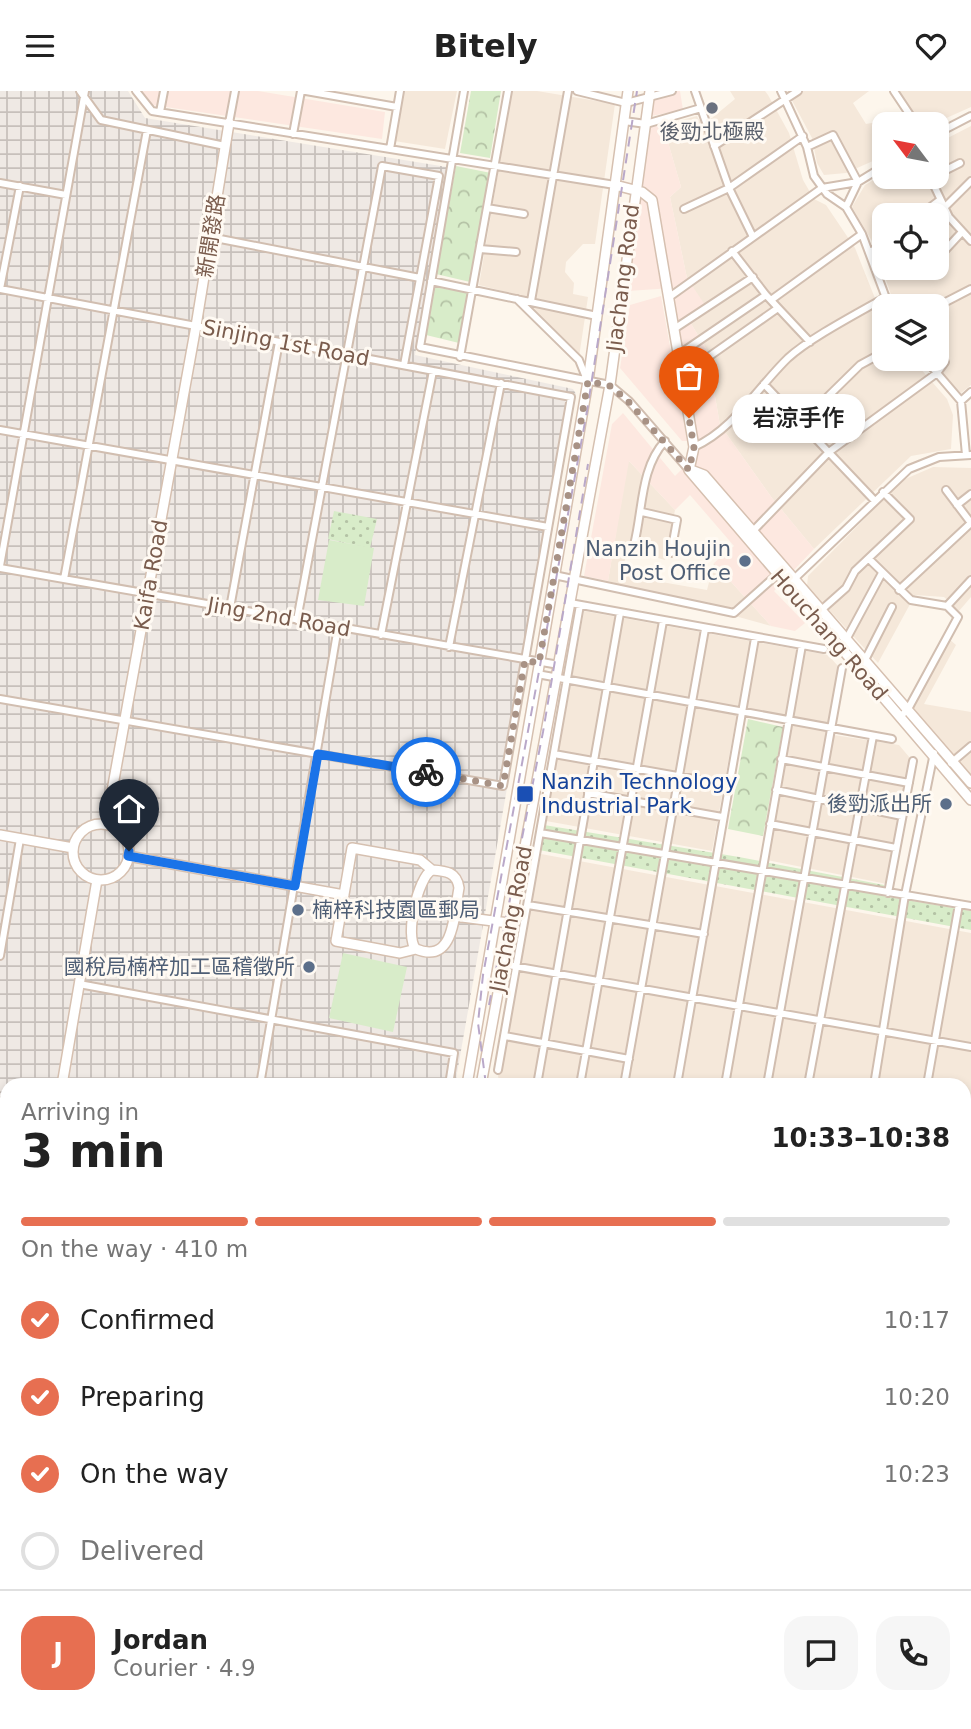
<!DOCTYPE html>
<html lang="en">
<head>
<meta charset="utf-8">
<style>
	body { margin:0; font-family:"DejaVu Sans","Noto Sans TC",sans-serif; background:#f6f6f6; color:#222; height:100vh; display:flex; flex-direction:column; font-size:26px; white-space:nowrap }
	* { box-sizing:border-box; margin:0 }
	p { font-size:23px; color:#767676 }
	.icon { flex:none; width:38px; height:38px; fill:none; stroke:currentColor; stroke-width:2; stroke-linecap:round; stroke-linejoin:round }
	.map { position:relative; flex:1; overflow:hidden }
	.drawer { position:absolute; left:0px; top:987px; width:971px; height:651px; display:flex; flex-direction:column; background:#fff; border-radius:21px 21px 0 0; box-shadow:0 4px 10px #0003 }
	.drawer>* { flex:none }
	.needle { width:46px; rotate:302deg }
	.controls { position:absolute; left:872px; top:21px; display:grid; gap:14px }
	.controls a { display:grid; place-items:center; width:77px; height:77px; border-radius:14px; background:#fff; box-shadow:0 4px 10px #0003; font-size:35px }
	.pin { position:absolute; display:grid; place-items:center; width:60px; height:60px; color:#fff; margin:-72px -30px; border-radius:50% 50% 50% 0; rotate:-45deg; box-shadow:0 0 7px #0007 }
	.pin .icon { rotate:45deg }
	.courier { position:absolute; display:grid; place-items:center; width:70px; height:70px; margin:-35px; border:5px solid #1a73e8; border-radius:50%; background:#fff; color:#222; box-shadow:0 2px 9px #0007 }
	.bubble { position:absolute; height:49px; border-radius:21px; background:#fff; box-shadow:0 4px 10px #0003; font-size:23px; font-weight:600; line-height:49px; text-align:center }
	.head em { font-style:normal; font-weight:600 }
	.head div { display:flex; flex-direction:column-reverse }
	.head { display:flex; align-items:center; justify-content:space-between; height:119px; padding:0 21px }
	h1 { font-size:46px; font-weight:600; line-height:52px }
	.bar { display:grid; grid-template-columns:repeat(4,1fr); gap:10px 7px; align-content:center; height:84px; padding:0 21px }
	.bar i { height:9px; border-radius:5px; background:#e0e0e0 }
	.bar .active { background:#e76f51 }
	.bar p { grid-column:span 4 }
	.line { display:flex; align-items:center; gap:18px; padding:0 21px; border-top:2px solid #e0e0e0 }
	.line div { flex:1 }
	.round { display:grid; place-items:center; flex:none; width:74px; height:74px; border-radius:21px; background:#f6f6f6 }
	ol { padding:0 21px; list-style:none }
	li { display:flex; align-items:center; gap:21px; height:77px }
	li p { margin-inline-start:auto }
	li .icon { padding:7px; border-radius:50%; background:#e76f51; color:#fff; stroke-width:4 }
	li:last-child { color:#767676 }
	li i { width:38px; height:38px; border:4px solid #e0e0e0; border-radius:50% }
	header { display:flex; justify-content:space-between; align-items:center; height:91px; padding:0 21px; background:#fff; font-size:32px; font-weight:600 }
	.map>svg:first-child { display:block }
	.residential { fill:#f5e8da; fill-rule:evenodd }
	.commercial { fill:#fde8e0 }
	.industrial { fill:url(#industrial-grid) }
	.grass { fill:url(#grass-dots) }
	.park { fill:url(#park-crowns) }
	.garden { fill:#d8ecc9 }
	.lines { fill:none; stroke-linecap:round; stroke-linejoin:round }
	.street-casing { stroke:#d1beb0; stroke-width:10 }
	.secondary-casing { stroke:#d6c0b0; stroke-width:12 }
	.street { stroke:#fff; stroke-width:6 }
	.secondary { stroke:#fff; stroke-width:9 }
	.rail { stroke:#b9a8c9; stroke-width:2; stroke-dasharray:10 7; stroke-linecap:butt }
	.done { stroke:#a89285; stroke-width:7; stroke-dasharray:0 12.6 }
	.route { stroke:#1a73e8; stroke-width:9 }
	.worship-dot { fill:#6b7280; stroke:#fffaf3; stroke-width:2.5 }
	.service-dot { fill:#5c6f8a; stroke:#fffaf3; stroke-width:2.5 }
	.transit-dot { fill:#1a4fb4; stroke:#fffaf3; stroke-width:2.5 }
	.labels { text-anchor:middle; stroke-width:6; stroke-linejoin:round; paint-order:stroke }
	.worship-label { font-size:21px; fill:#5b616d; stroke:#fffaf3 }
	.street-label { font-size:21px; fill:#7a5c4d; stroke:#fffaf3 }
	.service-label { font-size:21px; fill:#4e5e75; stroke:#fffaf3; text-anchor:end }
	.transit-label { font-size:21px; fill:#164399; stroke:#fffaf3; text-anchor:start }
</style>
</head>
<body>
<header><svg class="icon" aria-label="menu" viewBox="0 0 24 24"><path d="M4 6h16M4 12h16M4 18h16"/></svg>Bitely<svg class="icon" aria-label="heart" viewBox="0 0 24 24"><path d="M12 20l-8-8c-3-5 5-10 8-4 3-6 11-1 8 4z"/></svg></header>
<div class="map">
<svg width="971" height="1638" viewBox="0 0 971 1638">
	<defs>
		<pattern id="industrial-grid" width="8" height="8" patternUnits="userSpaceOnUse" patternTransform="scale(1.75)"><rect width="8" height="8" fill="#efe9e4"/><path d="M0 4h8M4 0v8" fill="none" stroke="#c7c0bb"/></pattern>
		<pattern id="grass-dots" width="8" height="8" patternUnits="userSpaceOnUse" patternTransform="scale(1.75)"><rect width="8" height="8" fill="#d8ecc9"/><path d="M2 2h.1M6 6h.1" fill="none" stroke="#b4c2a5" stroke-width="1.8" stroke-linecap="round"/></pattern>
		<pattern id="park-crowns" width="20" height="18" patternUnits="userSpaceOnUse" patternTransform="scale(1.75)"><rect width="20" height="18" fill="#d8ecc9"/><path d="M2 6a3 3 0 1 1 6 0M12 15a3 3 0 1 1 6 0" fill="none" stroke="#b4c2a5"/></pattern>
	</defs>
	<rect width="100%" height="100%" fill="#fdf6ec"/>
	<path class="residential" d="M395,0H457L445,58L388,49Z
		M512,0H537L615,13L595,153H583L566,171L565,181L574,192L573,203L588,206L579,266L573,265L518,204L479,194Z
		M730,0H765L768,4L789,42L803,89L814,108L826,114L855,157L884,230V268H912L947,308L953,324L951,358L911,365L814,458L772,407L720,334L707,259L687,226L704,214L687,187L670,106L681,96L663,34L697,25L699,29L712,27L735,8Z
		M787,0H869L853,12L866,33L888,29L891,33H884V65L846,82L824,84L817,72L812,47Z
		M897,0H971V16L933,33H914Z
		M971,35V294L961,302L930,268H936V215H895L873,152L852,116L865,94L884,83V86H936V53ZM884,124H936V177H884Z
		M628,369L675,419L665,469L627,458L622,484L707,499L714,472L771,535L608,490Z
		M933,376L971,377V506L959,520L944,506L915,504L878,572L807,495L808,485L903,389Z
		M584,520L828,564L838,575L827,643L899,654L910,667L887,793L767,769L793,627L738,616L712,760L546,730Z
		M949,548L956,554L924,613L971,621V686L912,617Z
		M541,763L971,842V1080L964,1079V994H500L498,985Z
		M965,1116L971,1117V1240L964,1239Z
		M0,1444L7,1445V1515L0,1550Z
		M7,1622V1631H54L86,1638H0V1625Z"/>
	<path class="commercial" d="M142,0H258L385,21L382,48L152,14Z
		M655,0H680L683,19L651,25Z
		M663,34L681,96L670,106L687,187L705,214L687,226L707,259L720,334L772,407L814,458L774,500L805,532L795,540L771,535L714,472L734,455L690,404L675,419L629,370L608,490L584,485L612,333L623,322L675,385L700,360L672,197L628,200L650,35Z
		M661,205L687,350H682L620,277L630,214Z"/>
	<path class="industrial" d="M0,0H128L145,27L447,76L415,264L573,298L576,303L455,994H7V1297L0,1296Z
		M387,1631H524L535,1638H385Z
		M531,1631H797L783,1638H543Z"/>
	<path class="grass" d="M334,420L377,428L370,457L328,448Z
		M544,734L739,766L884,794L883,805L971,820V839L539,759Z
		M801,1631H921L906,1638H787Z"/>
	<path class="park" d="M471,0H501L490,67L460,62Z
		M456,75L491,82L470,191L436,183Z
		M435,196L469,202L459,252L426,244Z
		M748,628L783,636L763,745L728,738Z
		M971,1263V1386L964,1385V1302Z"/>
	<path class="garden" d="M329,449L374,457L364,515L318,509Z
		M343,862L407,876L393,941L329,927Z"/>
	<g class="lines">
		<g class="street-casing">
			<path id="street" d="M80,0L101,29L225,55
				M136,0L152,20L615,94
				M306,0L397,16
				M464,0L420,256L610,294L629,310L689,379
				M577,0L626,12L672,0
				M695,0L729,97L752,144
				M781,0L807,56L814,85L827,103L846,116L862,143L889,215
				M894,0L916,33
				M160,21L164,0
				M624,30L646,33L701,17
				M229,32L235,0
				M293,43L301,0
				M936,43L971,25
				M714,55L798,0
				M807,56L833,44L858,91L846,116
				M390,58L400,0
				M936,84L960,72
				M930,86L949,126L971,150
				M0,92L66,104
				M487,117L524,123
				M944,117L971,90
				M684,118L729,97L803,45
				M920,124L940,109
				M936,133L948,124
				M210,146L420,187
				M480,158L516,161
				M732,160L766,204L810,251
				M871,161L884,151
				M937,168L961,142
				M431,190L597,225
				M0,198L571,306L503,695L0,608
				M0,198L20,95
				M668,207L822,97L858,91L884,75
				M517,208L579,269L587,289
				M771,209L862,143
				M531,210L568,0
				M936,216L971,198
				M674,238L753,186
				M678,264L766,204
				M460,266L508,0
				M925,268L961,310L966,364
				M680,276L707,267L778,217
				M764,293L874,409
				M828,307L852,345
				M961,310L971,301
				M802,331L860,274L884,261
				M0,339L548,436
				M694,356C734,338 757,297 788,267C810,247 856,223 884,207
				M946,399L971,432
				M957,414L971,403
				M642,421L677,429L671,462
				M752,441L829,361L937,282L945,271
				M634,454C643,419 640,377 665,350
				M869,468L911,509L947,515L971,489
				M0,475L85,0
				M0,477L559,574
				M554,484L734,522L780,481
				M64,488L147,39
				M793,489L909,378L939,366L971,364
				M899,499L971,432
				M570,512L824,558
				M230,517L279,251
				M819,521L846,497L855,480L910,428L883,401
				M297,529L382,75L439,85L404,274
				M381,544L433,280
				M839,555L847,547L882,482
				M449,556L501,292
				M864,571L892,516
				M537,583L892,648
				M900,626L908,618L958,526L947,515
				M554,663L728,694
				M781,668L909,692
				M951,672L971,655
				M776,699L902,725
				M588,702L722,726
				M770,733L896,757
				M540,742L971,815
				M888,802L913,670
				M528,814L704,843
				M0,865L20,748
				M502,873L971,956
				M79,893L454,962L449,994
				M505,945L629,968
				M498,979L580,514
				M260,994L338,536
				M537,994L620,522
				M580,994L663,530
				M624,994L705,538
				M677,994L755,547
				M725,994L802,554
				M767,994L842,577
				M808,994L873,645
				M874,994L905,804L934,662
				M927,994L959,813
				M0,1010L7,1012
				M964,1054L971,1013
				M964,1094L971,1096
				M0,1148L7,1150
				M964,1179L971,1180
				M964,1280L971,1242
				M0,1283L7,1284
				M0,1304L7,1306
				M964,1388L971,1389
				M0,1407L7,1369
				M0,1442L7,1443
				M0,1522L7,1524
				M0,1577L7,1544
				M0,1609L7,1610
				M964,1617L971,1614
				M103,1631L135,1638
				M597,1631L631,1638
				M63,1638L65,1631
				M222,1638L223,1631
				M752,1638L753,1631
				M917,1638L933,1631"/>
		</g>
		<g class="secondary-casing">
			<path id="secondary" d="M615,94L642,101L652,109L694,356L689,379
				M689,379L971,709
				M691,379L704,384L971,692
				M73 761a28 28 0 1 1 56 0a28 28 0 1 1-56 0Z
				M106,733L196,235L229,32
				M0,744L73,757
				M128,765L344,804
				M432,779C446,780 457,781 459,797C454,822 455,874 416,858C404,846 418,786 432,779Z
				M454,825L509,832
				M416,858L400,862L336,850L352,757L420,769L432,779
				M62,994L97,789
				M467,994L588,290L628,0
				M481,994L610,294L650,0
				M4,1330L7,1311
				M964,1547L971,1555
				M964,1563L971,1571
				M351,1638L352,1631
				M365,1638L367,1631"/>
		</g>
		<use href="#street" class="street"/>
		<use href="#secondary" class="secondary"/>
		<path class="rail" d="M489,914L543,641L588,373
			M486,994L478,932L483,884L587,320L637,0
			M964,1554L971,1562"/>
	</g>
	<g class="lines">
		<path class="done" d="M426,681L503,695L525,569L539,572L588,290L610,295L626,308L689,379L694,356L689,327"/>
		<path class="route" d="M129,760L128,765L295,795L318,663L426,681"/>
	</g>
	<circle class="worship-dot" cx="712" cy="17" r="7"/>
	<g class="service-dot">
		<circle cx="745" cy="470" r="7"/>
		<circle cx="946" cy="713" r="7"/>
		<circle cx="298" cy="819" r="7"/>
		<circle cx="309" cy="876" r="7"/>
	</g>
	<rect class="transit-dot" x="516" y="694" width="18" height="18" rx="3.5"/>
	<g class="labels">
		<g class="worship-label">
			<text x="712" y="48">後勁北極殿</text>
		</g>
		<g class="street-label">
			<text transform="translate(211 145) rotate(-81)" y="7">新開發路</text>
			<text transform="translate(623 187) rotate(-83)" y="7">Jiachang Road</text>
			<text transform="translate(286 252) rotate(11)" y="7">Sinjing 1st Road</text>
			<text transform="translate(151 484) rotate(-80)" y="7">Kaifa Road</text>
			<text transform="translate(279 526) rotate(10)" y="7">Jing 2nd Road</text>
			<text transform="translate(829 544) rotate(49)" y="7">Houchang Road</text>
			<text transform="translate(511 828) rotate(-79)" y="7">Jiachang Road</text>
		</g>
		<g class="service-label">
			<text x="731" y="465">Nanzih Houjin<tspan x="731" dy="24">Post Office</tspan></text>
			<text x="932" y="720">後勁派出所</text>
			<text x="312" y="826" text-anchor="start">楠梓科技園區郵局</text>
			<text x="295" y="883">國稅局楠梓加工區稽徵所</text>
		</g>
		<g class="transit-label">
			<text x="541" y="698">Nanzih Technology<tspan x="541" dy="24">Industrial Park</tspan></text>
		</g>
	</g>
</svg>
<div class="controls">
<a><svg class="needle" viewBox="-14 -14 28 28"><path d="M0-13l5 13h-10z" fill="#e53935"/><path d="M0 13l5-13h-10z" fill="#767676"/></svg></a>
<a><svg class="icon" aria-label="locate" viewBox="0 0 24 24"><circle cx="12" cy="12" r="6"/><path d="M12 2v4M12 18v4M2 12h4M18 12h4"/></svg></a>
<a><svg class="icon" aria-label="layers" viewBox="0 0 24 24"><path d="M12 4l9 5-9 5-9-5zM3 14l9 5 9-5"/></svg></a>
</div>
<div class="pin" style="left:689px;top:327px;background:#ea580c"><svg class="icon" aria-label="bag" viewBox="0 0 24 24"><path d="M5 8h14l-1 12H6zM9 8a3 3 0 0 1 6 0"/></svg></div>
<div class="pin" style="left:129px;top:760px;background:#1f2937"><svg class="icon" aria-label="home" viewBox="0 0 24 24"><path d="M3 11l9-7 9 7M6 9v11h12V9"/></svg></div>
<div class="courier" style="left:426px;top:681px"><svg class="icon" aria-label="bike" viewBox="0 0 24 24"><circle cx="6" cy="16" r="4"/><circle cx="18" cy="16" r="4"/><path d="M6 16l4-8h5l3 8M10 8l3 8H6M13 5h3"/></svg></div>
<div class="bubble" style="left:732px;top:303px;width:133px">岩涼手作</div>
<section class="drawer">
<div class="head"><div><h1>3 min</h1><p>Arriving in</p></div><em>10:33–10:38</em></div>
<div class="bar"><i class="active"></i><i class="active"></i><i class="active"></i><i></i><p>On the way · 410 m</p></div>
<ol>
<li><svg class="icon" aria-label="check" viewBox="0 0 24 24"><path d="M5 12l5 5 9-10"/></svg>Confirmed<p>10:17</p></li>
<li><svg class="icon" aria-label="check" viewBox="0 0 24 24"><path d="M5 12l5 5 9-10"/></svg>Preparing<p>10:20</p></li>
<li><svg class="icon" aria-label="check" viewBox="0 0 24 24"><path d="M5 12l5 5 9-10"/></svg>On the way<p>10:23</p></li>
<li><i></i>Delivered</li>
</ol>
<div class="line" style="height:126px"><b class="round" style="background:#e76f51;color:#fff">J</b><div><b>Jordan</b><p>Courier · 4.9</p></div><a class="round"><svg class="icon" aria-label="chat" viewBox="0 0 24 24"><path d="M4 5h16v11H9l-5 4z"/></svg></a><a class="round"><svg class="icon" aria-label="phone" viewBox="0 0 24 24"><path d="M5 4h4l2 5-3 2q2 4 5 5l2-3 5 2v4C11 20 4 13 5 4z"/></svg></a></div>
</section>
</div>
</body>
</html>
